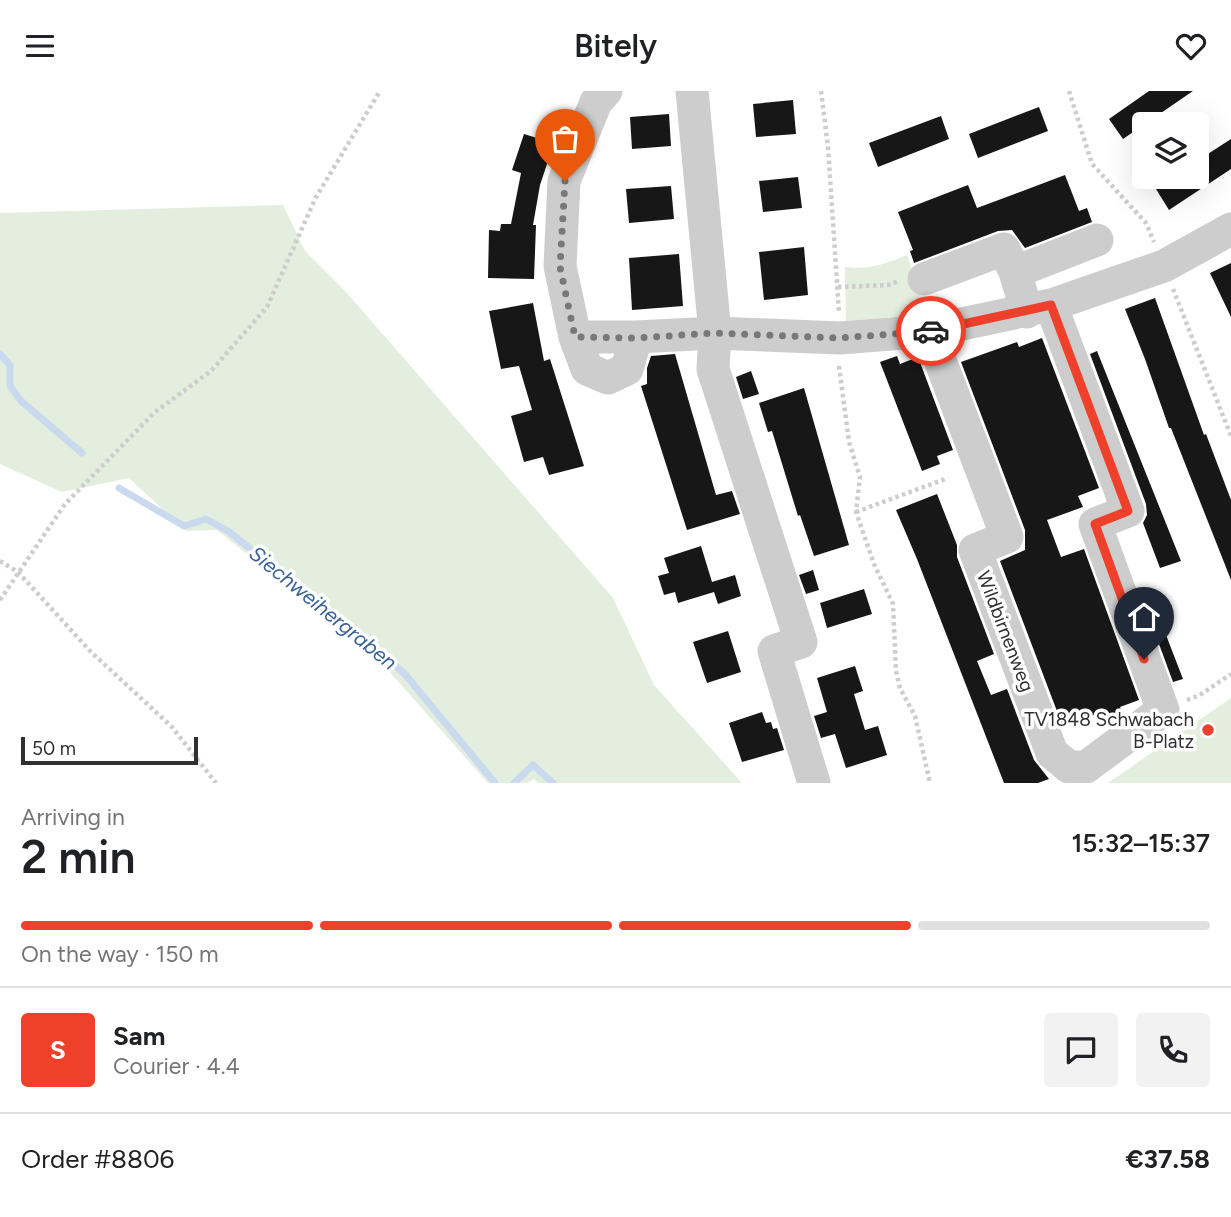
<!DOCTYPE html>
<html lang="en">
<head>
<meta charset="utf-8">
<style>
	body { margin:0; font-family:Figtree,sans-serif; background:#f2f2f2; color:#202124; height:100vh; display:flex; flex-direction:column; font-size:26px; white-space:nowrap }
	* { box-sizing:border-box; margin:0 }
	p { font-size:23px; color:#757577 }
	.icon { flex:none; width:38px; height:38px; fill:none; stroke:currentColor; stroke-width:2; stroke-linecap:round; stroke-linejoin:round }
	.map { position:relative; height:692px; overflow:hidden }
	.side { display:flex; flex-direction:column; background:#fff; flex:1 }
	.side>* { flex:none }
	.fabs { position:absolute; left:1132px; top:21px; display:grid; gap:14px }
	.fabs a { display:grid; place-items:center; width:77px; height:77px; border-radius:7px; background:#fff; box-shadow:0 7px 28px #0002; font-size:35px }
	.scale { position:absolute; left:21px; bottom:18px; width:177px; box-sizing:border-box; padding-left:7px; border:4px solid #303030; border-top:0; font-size:19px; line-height:24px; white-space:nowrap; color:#303030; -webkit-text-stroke:5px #fff; paint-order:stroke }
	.pin { position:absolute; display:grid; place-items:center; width:60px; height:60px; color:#fff; margin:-72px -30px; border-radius:50% 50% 50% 0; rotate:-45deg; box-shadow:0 0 7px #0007 }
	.pin .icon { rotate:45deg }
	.courier { position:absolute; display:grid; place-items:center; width:70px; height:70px; margin:-35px; border:5px solid #ee402b; border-radius:50%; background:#fff; color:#222; box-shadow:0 2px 9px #0007 }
	.headline em { font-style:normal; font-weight:600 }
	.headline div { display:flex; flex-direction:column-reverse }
	.headline { display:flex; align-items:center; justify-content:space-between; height:119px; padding:0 21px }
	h1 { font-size:46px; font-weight:600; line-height:52px }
	.bar { display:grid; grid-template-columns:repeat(4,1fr); gap:10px 7px; align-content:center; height:84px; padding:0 21px }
	.bar i { height:9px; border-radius:5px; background:#e0e0e0 }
	.bar .selected { background:#ee402b }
	.bar p { grid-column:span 4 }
	.line { display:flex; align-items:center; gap:18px; padding:0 21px; border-top:2px solid #e0e0e0 }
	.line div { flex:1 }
	.round { display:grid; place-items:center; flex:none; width:74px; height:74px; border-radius:7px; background:#f2f2f2 }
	header { display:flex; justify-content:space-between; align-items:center; height:91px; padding:0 21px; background:#fff; font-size:32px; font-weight:600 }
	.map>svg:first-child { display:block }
	.green { fill:#e3eede }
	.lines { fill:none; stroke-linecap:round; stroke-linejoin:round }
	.stream { stroke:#c9d9ee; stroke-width:7 }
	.building { fill:#171717 }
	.path { stroke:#cdcdcd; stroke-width:4.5; stroke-dasharray:3.5 3.5; stroke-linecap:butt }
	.minor { stroke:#cdcdcd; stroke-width:33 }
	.done { stroke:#787878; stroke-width:7; stroke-dasharray:0 12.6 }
	.route { stroke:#ee402b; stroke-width:9 }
	.poi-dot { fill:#ee402b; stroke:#fff; stroke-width:2.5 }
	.labels { text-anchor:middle; stroke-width:7; stroke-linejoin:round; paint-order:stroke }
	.street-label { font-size:19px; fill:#303030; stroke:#fff }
	.poi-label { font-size:19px; fill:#303030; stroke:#fff; text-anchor:end }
	.water-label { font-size:21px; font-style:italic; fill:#396297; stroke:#fff }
</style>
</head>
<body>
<header><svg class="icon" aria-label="menu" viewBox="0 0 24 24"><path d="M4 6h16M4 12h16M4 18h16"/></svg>Bitely<svg class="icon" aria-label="heart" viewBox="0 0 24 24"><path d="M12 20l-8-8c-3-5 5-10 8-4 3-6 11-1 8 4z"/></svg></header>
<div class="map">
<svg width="1231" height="692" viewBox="0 0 1231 692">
	<rect width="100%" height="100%" fill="#fff"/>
	<path class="green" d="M283,114L305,160L346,201L613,507L654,594L742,692H538L534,688L527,692H488L379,569L217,439L186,440L129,387L62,401L0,373V122Z
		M907,164L928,223L846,230L845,176C869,179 885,173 907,164Z
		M1231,607V692H1108Z"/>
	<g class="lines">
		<path class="stream" d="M0,263L10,274V295L21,310L82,362
			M119,397L184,435L206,428L228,440L404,582L495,692
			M514,692L533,674L553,692"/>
	</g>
	<path class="building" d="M1149,0H1193L1123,48L1109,28Z
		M793,9L796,43L756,46L753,13Z
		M1039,16L1048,40L978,67L969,43Z
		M669,23L671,55L632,58L630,26Z
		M941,25L949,48L878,76L869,52Z
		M542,31L559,37L540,94L533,134H536L534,188L488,187L489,139L500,140L501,133H511L521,82L512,79L524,43L537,47Z
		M1231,48V78L1169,119L1156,98L1174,86H1197V70Z
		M1065,84L1079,120L1087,117L1092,131L1025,157L1012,139L998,140L914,172L910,160L913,159L898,121L968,94L977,117Z
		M798,86L802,117L763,121L759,90Z
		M671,95L674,128L629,132L626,98Z
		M804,156L808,204L764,209L759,161Z
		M679,163L683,215L632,219L629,167Z
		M1231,172V226L1210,182Z
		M1155,207L1204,344L1206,343L1231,409V489L1171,337H1169L1145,268L1125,218Z
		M533,212L544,270L550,268L584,375L549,384L543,366L524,371L511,325L532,319L519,275L501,278L489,220Z
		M1042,247L1099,397L1078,405L1083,416L1047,429L1061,466L1084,458L1139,609L1120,616L1124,624L1107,634L1102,621L1063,636L1000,470L1025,459V439L961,271L1017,251L1019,256Z
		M1097,260L1181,470L1160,477L1143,432L1147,424L1146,413L1090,263Z
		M675,263L716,404L732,400L740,423L687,439L641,295L647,293V277L651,265Z
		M897,265L900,273L918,266L953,359L937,365L940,373L922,380L880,271Z
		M751,280L759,303L743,308L736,286Z
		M804,297L849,454L814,465L800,424L798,425L772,340L768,341L759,312Z
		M937,403L957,454V466L994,563L977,570L991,604L1007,598L1034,669L1049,688L1038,692H1004L917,468L896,419Z
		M701,455L712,491L735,484L741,505L718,513L714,501L678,512L675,501L664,504L658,485L669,482L664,467Z
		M813,479L819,499L806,503L799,484Z
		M864,498L872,523L827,537L820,512Z
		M1161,531L1183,588L1173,591L1152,534Z
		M728,540L741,581L707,592L693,551Z
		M855,575L863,600L854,603L865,639L878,635L887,664L846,677L835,643L821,647L814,625L827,621L817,587Z
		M762,621L766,632L771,631L773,638L777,637L784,659L742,671L729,632Z"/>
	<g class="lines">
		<path class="path" d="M821,0L828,56L839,221
			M1069,0L1092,73L1146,132L1154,151
			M838,196L888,194L899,190
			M1173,198L1231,345
			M839,275L849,351L860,386L856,421L874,473L893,513L896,580L900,597L915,625L930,692
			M856,421L948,387
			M0,470L18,481L91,561L171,635L216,692
			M0,509L65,413L155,321L211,280L267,216L316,106L380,0
			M1187,609L1200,604L1231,583"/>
		<path class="minor" d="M606,0L596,11L564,90L560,175L575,246L587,278L608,287L627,278L636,246
			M692,0L715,242L713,278L801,551L774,560L814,692
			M1015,181L1097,149
			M924,188L1004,158L1015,181L1027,221
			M929,240L1007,446L975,459L1052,662L1069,676H1086L1163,619L1095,433L1128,420L1051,214
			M575,246H636L715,242L840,247L929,240L1051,214L1164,175L1231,138"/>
	</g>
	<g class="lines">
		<path class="done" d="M565,90L560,176L575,246L636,247L715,242L840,247L931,240"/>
		<path class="route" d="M931,240L1051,214L1128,420L1095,433L1144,568"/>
	</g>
	<circle class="poi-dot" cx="1208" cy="639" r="7"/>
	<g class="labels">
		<g class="street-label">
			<text transform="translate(1006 540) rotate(69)" y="7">Wildbirnenweg</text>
		</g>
		<g class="poi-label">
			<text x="1194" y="635">TV1848 Schwabach<tspan x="1194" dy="22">B-Platz</tspan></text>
		</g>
		<g class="water-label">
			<text transform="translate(323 517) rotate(39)" y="7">Siechweihergraben</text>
		</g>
	</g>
</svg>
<div class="fabs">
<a><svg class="icon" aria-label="layers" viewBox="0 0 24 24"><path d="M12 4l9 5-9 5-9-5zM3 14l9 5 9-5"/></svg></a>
</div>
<div class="scale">50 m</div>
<div class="pin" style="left:565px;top:90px;background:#ea580c"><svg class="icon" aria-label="bag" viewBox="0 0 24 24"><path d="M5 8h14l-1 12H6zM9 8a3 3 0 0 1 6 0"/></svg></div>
<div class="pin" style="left:1144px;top:568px;background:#1f2937"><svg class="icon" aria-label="home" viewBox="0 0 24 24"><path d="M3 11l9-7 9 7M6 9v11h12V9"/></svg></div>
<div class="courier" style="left:931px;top:240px"><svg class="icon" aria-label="car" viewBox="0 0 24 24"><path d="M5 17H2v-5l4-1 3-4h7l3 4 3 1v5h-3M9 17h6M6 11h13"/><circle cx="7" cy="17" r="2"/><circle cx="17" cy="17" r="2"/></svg></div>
</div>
<section class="side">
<div class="headline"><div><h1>2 min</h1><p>Arriving in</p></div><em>15:32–15:37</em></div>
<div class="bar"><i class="selected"></i><i class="selected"></i><i class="selected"></i><i></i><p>On the way · 150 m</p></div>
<div class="line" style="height:126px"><b class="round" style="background:#ee402b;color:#fff">S</b><div><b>Sam</b><p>Courier · 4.4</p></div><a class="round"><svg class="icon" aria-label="chat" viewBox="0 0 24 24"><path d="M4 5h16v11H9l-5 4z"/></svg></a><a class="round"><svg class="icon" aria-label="phone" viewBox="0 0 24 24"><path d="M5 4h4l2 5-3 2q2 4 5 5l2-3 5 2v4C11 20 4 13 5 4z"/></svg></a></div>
<div class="line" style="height:91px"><div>Order #8806</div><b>€37.58</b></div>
</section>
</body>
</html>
